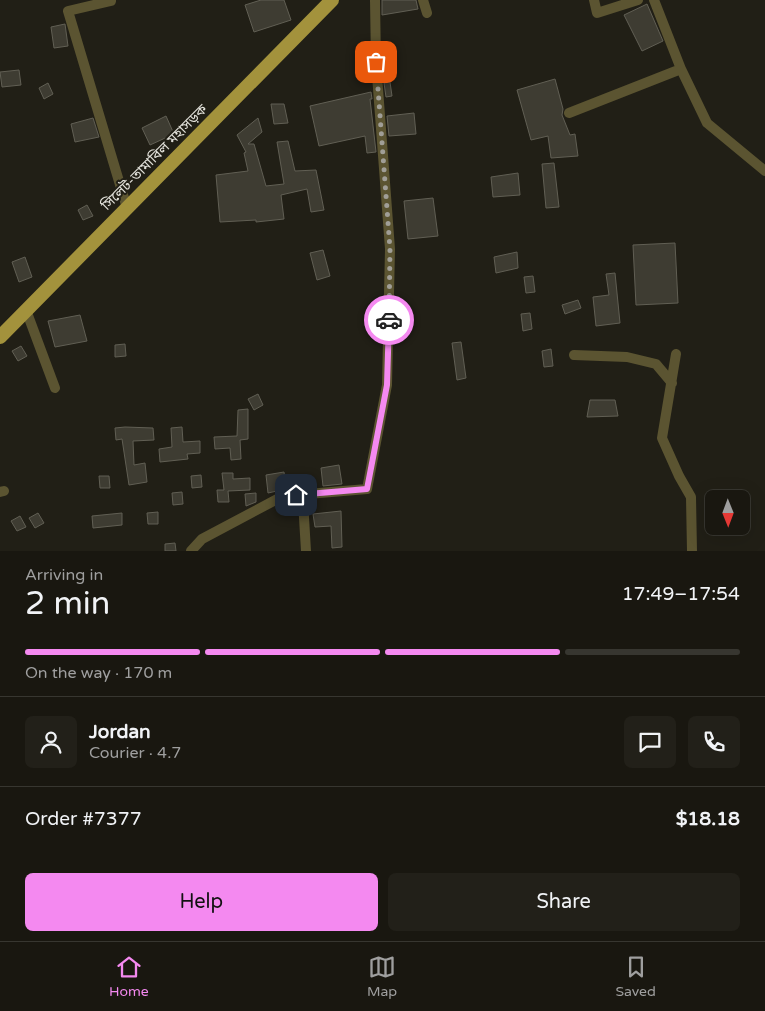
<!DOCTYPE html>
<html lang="en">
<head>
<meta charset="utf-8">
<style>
	body { margin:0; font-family:"Varela Round","Noto Sans Bengali",sans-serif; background:#222019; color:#f1f3f6; height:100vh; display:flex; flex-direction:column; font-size:19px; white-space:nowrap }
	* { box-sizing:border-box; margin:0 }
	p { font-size:16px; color:#9f9f9f }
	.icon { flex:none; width:28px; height:28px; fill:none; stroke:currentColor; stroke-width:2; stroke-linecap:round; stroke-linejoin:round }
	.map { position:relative; height:551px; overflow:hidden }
	.drawer { display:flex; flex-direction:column; background:#191710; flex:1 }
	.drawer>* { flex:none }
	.needle { width:32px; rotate:179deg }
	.controls { position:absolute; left:705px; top:490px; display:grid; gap:10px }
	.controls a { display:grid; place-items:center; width:45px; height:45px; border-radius:8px; background:#191710; box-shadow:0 5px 20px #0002,0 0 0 1px #373630; font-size:25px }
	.pin { position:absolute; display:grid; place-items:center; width:42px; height:42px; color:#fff; margin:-21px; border-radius:10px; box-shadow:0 2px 8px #0006 }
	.courier { position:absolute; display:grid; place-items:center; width:50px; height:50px; margin:-25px; border:4px solid #f489f0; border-radius:50%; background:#fff; color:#222; box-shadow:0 1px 6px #0007 }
	.headline em { font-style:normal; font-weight:600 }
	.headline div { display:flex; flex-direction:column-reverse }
	.headline { display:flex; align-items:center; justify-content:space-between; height:85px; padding:0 25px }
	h1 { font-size:32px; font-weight:600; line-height:38px }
	.bar { display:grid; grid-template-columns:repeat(4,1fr); gap:8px 5px; align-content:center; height:60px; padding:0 25px }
	.bar i { height:6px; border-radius:4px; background:#373630 }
	.bar .on { background:#f489f0 }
	.bar p { grid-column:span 4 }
	.line { display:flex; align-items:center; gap:12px; padding:0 25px; border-top:1px solid #373630 }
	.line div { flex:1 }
	.round { display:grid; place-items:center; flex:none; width:52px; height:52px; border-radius:8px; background:#222019 }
	.button { display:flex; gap:10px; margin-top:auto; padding:10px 25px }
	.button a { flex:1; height:58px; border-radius:8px; background:#f489f0; color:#111; font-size:20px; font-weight:600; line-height:58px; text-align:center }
	.button a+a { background:#222019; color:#f1f3f6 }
	.menu { display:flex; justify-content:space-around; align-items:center; height:70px; border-top:1px solid #373630; background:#191710; font-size:14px; color:#9f9f9f }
	.menu a { display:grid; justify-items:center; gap:2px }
	.menu .on { color:#f489f0 }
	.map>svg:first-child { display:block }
	.building { fill:#3e3c32; stroke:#615f54 }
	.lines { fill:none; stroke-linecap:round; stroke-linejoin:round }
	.minor { stroke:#5b5431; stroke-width:10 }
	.trunk { stroke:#a3923c; stroke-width:14 }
	.done { stroke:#a09e97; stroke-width:5; stroke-dasharray:0 9 }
	.route { stroke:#f489f0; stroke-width:6 }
	.labels { text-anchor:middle; stroke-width:4; stroke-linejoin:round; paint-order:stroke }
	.street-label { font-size:14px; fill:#e4e3dc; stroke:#211f16 }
</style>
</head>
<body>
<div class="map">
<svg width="765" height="551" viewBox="0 0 765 551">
	<rect width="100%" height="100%" fill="#211f16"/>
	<path class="building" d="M261,0H284L291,20L254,32L245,5Z
		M382,0H416L418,9L382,15Z
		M647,4L663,41L642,51L624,15Z
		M65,24L68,46L54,48L51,27Z
		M19,70L21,85L2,87L0,72Z
		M555,79L563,109L562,115L570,135L575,134L578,156L551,158L548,136L531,140L517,90Z
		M390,82L392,96L386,97L384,83Z
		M48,83L53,94L44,99L39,88Z
		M371,92L372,99H370L376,152L367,153L365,136L319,146L310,106Z
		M271,104H284L288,123L274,124Z
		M414,113L416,134L389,136L387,116Z
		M166,116L174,134L150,145L142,128Z
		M93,118L99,137L75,142L71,124Z
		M258,118L262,132L248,144H254L266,186L284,184L277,142L288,141L295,171L316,170L324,210L311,212L307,189L281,195L284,219L256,222V220L220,222L216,175L248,171L244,153L246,152L237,135Z
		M554,163L559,207L546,208L542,164Z
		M518,173L520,195L493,197L491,177Z
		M433,198L438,236L408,239L404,201Z
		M87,205L93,216L83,220L78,210Z
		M675,243L678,303L636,305L633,245Z
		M323,250L330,276L317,280L310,253Z
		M517,252L518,268L496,273L494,257Z
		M25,257L32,277L19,282L12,262Z
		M615,273L620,323L596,326L593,297L609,295L606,274Z
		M533,276L535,292L526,293L524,277Z
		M578,300L581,308L565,314L562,305Z
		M530,313L532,329L523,331L521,314Z
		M80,315L87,341L55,347L48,321Z
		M461,342L466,378L457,380L452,343Z
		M125,344L126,356L115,357V345Z
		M21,346L27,356L18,361L12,351Z
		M551,349L553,366L544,367L542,351Z
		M258,394L263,405L254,410L248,399Z
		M590,400H615L618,416L587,417Z
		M248,409V439L240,440L241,459L231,460L230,448L215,449L214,437L237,436L238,410Z
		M125,427L153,428L154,440L133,441L134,465L145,463L147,482L129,485L122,439L116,440L115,428Z
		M182,427L183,442L200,441V453L187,454L188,459L160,462L159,449L172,447L171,428Z
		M339,465L342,484L323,486L321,468Z
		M284,472L286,489L268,493L266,475Z
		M222,473H233V479L250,478V490L228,491L229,502H218L217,490H224Z
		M201,475L202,487L192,488L191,476Z
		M99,476H109L110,488H100Z
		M182,492L183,504L173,505L172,493Z
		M256,493V502L246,506L245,494Z
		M341,511L342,547L332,548L331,526L315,527L313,514Z
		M158,512V524H148L147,513Z
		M38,513L44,523L35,528L29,518Z
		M122,513V525L93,528L92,516Z
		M20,516L26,527L17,531L11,521Z
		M175,543L176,551H165V544Z"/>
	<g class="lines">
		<path class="minor" d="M423,0L427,13
			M594,0L597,13L638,0
			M654,0L681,69
			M111,1L68,11L127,208
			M569,113L681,69L707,123L765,171
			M26,310L55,388
			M676,354L662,438L679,476L691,497L692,551
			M574,355L627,357L656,364L672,383
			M0,492L4,491
			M296,495L367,489L387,385L390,249L376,62L375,0
			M191,551L202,539L283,496L296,495L303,501L306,551"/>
		<path class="trunk" d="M0,337L332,0"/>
	</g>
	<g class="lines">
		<path class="done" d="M376,62L390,249L389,320"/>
		<path class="route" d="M296,495L367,489L387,385L389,320"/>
	</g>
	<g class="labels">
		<g class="street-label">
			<text transform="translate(154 157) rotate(-45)" y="5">সিলেট-তামাবিল মহাসড়ক</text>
		</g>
	</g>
</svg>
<div class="controls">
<a><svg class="needle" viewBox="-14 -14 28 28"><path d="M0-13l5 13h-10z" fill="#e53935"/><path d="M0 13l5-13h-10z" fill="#9f9f9f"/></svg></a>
</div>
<div class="pin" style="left:376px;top:62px;background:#ea580c"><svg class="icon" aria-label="bag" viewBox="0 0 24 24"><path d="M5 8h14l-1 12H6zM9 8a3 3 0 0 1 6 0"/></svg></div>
<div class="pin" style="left:296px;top:495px;background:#1f2937"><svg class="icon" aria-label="home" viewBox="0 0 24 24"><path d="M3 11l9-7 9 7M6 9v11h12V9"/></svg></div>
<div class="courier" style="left:389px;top:320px"><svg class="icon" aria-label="car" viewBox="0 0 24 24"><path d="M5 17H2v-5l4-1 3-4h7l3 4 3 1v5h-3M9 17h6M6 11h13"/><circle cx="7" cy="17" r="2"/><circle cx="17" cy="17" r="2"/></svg></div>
</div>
<section class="drawer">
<div class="headline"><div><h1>2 min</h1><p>Arriving in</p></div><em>17:49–17:54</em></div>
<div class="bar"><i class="on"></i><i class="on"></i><i class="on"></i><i></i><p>On the way · 170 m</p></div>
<div class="line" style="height:90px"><a class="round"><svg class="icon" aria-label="person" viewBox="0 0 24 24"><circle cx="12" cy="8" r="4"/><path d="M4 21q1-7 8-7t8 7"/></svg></a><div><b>Jordan</b><p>Courier · 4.7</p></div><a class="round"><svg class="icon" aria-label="chat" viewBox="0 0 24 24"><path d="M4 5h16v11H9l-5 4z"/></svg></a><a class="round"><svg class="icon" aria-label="phone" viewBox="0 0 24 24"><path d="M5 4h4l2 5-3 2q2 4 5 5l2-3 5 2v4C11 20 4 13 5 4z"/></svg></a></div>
<div class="line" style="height:65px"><div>Order #7377</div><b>$18.18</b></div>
<div class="button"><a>Help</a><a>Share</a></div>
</section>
<nav class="menu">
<a class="on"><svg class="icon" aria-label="home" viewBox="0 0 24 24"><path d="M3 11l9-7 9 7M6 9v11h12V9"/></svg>Home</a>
<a><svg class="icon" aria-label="map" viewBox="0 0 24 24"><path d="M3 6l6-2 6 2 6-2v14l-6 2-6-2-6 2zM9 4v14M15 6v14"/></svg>Map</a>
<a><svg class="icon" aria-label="saved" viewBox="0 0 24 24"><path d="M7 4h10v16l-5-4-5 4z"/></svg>Saved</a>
</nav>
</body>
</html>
